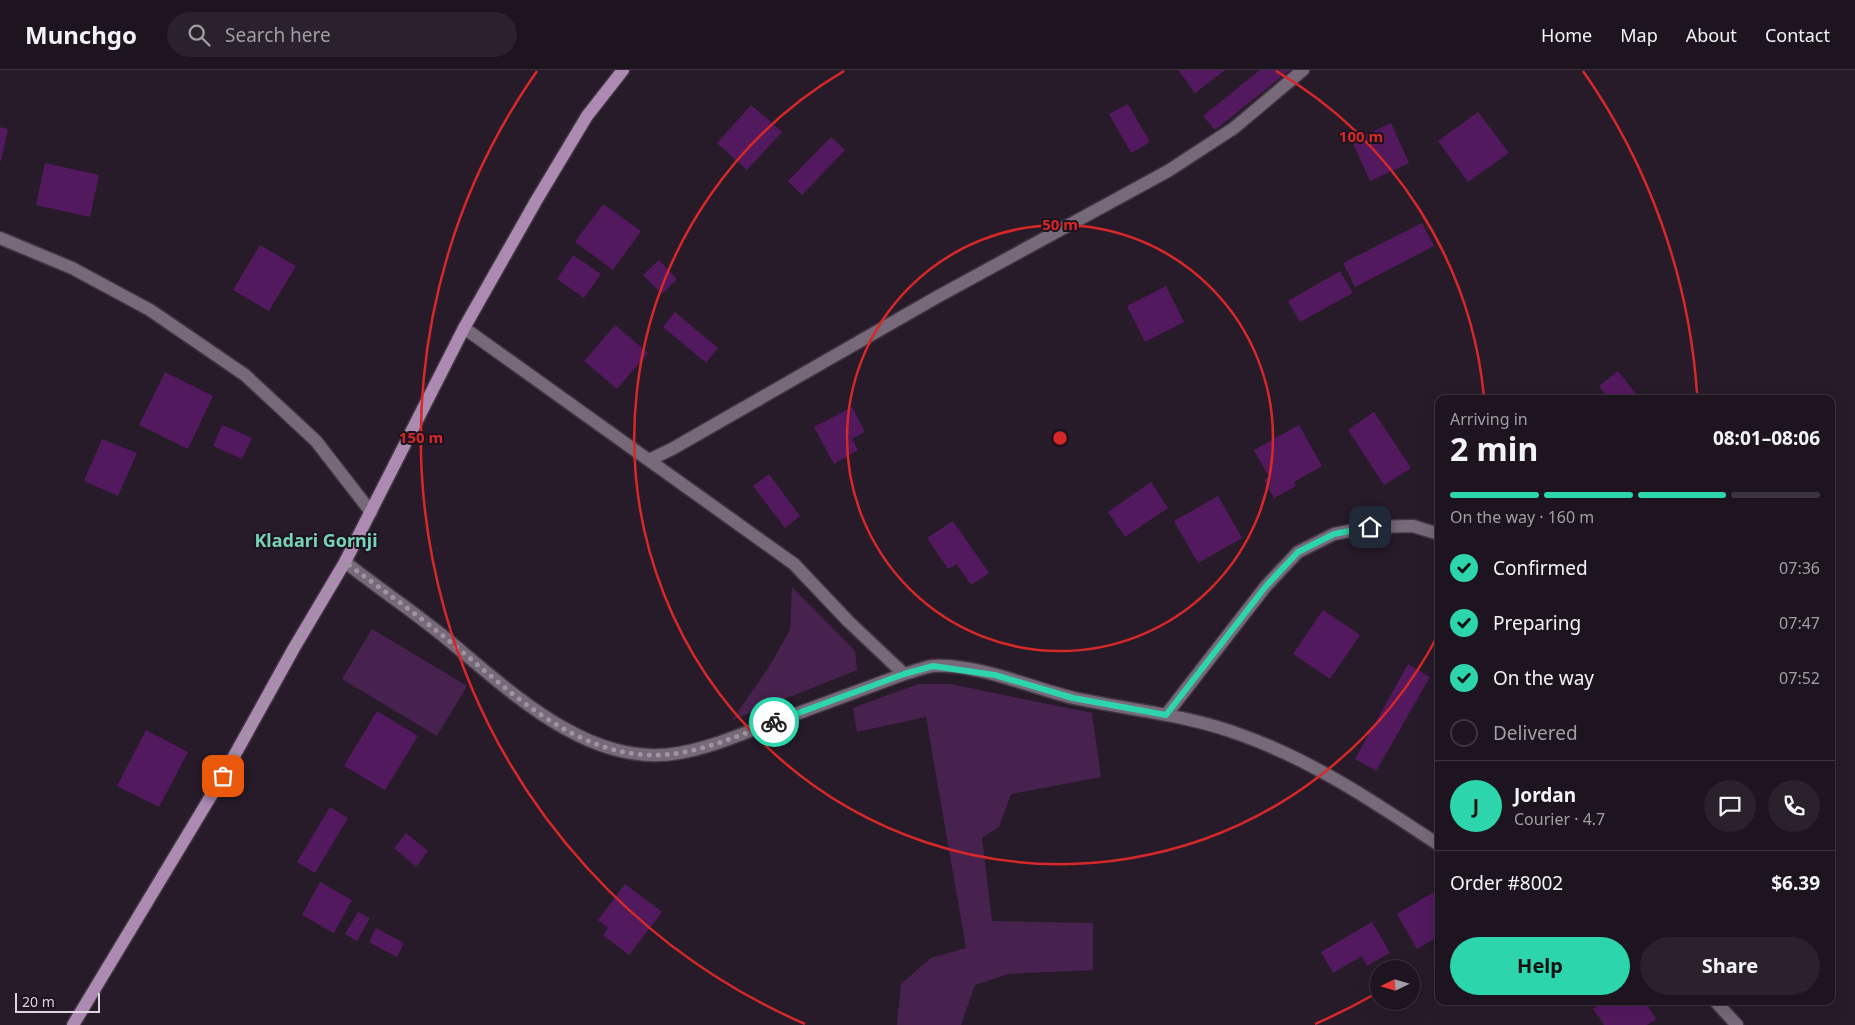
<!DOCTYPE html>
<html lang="en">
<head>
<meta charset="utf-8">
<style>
	body { margin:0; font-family:"Noto Sans",sans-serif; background:#2a212c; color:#f1f3f6; height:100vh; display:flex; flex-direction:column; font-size:19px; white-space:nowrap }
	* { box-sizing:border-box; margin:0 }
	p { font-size:16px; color:#a09ea4 }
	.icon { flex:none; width:28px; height:28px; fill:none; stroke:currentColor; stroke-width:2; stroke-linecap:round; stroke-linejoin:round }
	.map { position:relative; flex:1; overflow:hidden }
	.sheet { position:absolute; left:1435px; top:325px; width:400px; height:610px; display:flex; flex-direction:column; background:#1d141f; border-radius:10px; box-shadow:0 5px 20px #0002,0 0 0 1px #3b333d }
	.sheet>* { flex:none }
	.needle { width:32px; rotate:265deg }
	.fabs { position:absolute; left:1370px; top:890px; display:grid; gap:10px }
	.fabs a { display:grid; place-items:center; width:50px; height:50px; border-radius:50%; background:#1d141f; box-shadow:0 5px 20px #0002,0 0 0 1px #3b333d; font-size:25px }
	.scale { position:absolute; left:15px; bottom:12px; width:85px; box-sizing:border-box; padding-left:5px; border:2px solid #ddd5de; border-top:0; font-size:14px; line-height:18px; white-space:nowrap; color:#ddd5de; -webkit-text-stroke:4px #1d121f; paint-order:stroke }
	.pin { position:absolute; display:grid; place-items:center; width:42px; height:42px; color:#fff; margin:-21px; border-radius:10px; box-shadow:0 2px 8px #0006 }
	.courier { position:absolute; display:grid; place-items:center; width:50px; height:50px; margin:-25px; border:4px solid #2cd5ab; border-radius:50%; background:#fff; color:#222; box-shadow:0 1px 6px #0007 }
	.head em { font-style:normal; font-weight:700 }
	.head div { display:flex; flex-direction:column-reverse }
	.head { display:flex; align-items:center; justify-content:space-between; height:85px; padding:0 15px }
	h1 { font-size:32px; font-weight:700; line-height:38px }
	.bar { display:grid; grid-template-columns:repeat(4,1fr); gap:8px 5px; align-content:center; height:60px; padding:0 15px }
	.bar i { height:6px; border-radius:4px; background:#3b333d }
	.bar .current { background:#2cd5ab }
	.bar p { grid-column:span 4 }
	.line { display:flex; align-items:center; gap:12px; padding:0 15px; border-top:1px solid #3b333d }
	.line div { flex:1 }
	.round { display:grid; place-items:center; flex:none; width:52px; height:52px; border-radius:26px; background:#2a212c }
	ol { padding:0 15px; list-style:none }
	li { display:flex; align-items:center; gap:15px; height:55px }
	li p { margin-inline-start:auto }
	li .icon { padding:5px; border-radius:50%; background:#2cd5ab; color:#111; stroke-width:4 }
	li:last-child { color:#a09ea4 }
	li i { width:28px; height:28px; border:2px solid #3b333d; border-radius:50% }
	.primary-button { display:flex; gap:10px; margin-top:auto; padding:10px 15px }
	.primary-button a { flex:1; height:58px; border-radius:30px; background:#2cd5ab; color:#111; font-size:20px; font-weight:700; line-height:58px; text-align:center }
	.primary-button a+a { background:#2a212c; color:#f1f3f6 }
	header { display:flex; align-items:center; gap:30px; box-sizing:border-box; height:70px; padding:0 25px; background:#1d141f; border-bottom:1px solid #3b333d }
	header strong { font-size:24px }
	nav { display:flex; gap:28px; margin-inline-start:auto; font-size:18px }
	.search { width:350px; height:45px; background:#2a212c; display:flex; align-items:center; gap:12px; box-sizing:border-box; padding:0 18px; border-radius:28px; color:#a09ea4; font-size:19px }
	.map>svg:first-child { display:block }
	.green { fill:#48224e }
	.building { fill:#53195e }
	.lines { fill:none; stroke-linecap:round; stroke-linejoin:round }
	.minor-casing { stroke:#413842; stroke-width:15 }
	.major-casing { stroke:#413842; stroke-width:15 }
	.minor { stroke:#776979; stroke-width:12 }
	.major { stroke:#ac8ab2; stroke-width:12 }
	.done { stroke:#9d949f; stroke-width:5; stroke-dasharray:0 9 }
	.route { stroke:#2cd5ab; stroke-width:6 }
	.ring { fill:none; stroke:#d62828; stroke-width:2.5 }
	.labels { text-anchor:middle; stroke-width:4; stroke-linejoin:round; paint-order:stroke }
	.quarter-label { font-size:18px; font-weight:bold; fill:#76d3b6; stroke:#1d121f }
	.centre { fill:#d62828; stroke:#1d121f; stroke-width:2.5 }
	.ring-label { font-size:15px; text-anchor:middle; font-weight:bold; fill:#d62828; stroke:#1d121f; stroke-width:4; stroke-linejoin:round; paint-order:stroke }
</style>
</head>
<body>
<header>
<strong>Munchgo</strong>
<div class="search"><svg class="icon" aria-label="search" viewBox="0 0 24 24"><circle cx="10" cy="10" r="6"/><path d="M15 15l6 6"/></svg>Search here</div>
<nav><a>Home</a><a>Map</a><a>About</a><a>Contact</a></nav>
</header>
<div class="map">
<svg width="1855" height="955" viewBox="0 0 1855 955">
	<rect width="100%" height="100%" fill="#271b29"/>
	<path class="green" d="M792,517L855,581L857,600L732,650L769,597L790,560Z
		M372,559L467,616L437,666L342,609Z
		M918,614H950L1092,643L1101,707L1011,724L999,757L982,768L992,851L1093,853V900L1008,904L975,915L961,955H897L901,914L931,888L966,878L926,647L857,662L853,638Z"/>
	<path class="building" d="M1178,0H1225L1195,23Z
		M1260,0H1290L1215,60L1203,46Z
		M1128,34L1150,72L1131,83L1109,44Z
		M751,35L782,62L747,100L717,73Z
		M1478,42L1509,83L1468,112L1438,71Z
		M1391,53L1409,93L1370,111L1352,71Z
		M0,57L8,59L1,91H0Z
		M831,67L845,80L802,125L788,111Z
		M45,93L99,105L90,147L36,135Z
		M603,134L641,161L613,200L575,172Z
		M1422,153L1434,176L1355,217L1343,193Z
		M260,175L296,196L269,241L233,220Z
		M573,185L601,204L584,228L557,209Z
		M659,190L677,209L662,224L643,205Z
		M1340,201L1353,223L1300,252L1288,231Z
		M1166,216L1184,252L1145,272L1127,236Z
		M675,242L718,278L706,293L663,257Z
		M615,255L648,283L617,319L584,291Z
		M1618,301L1637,325L1631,329H1608L1599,316Z
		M165,302L213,326L188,379L139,355Z
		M852,337L865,362L852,369L858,380L834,394L814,357Z
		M1374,342L1411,398L1384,415L1348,360Z
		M222,355L252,368L242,389L213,376Z
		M1299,355L1322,396L1294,412L1296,416L1274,428L1264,410L1269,407L1254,380Z
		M102,369L137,383L118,426L84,411Z
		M769,404L800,446L785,458L753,416Z
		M1151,412L1168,438L1125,467L1108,442Z
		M1218,426L1242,468L1198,493L1174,451Z
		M953,451L989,503L971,515L957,494L948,499L927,468Z
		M1323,540L1360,565L1330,609L1293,584Z
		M1408,594L1430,607L1376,701L1355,689Z
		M377,641L418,666L385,720L344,696Z
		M146,660L188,682L159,737L117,716Z
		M330,737L348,748L315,803L297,792Z
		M406,763L428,781L416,797L394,778Z
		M320,812L352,830L334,863L302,845Z
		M625,814L662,842L629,885L603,865L608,858L598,850Z
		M1439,819V866L1417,879L1397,844Z
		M358,842L370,848L357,871L345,864Z
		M1372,852L1390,883L1367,896L1362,886L1333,903L1321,882Z
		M376,858L404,873L397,887L369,872Z
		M1604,931H1645L1656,949L1647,955H1604L1593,939Z"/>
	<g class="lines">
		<g class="minor-casing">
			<path id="minor" d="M0,168L72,198L150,240L245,305L316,371L371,442
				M464,258L794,494L848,551L904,604
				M649,390L672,379L937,227L1168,101L1234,58L1303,0
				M345,492C377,517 411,540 442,565C506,617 588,700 679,683C709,678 739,665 769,654C814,637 859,621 904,604C913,602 924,597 933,596C976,593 1032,618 1074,628C1130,640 1190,645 1244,666C1315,692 1376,733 1439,775
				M1166,645L1266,516L1298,482L1334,464L1370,457L1413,456L1439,464
				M1715,931L1737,955"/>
		</g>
		<g class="major-casing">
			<path id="major" d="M73,955L223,706L294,578L345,492L464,258L536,131L587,46L623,0"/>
		</g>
		<use href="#minor" class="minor"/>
		<use href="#major" class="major"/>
	</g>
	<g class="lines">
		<path class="done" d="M223,706L294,578L345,492C377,516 411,540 442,565C503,614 567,683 651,685C693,686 735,667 774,652"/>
		<path class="route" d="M774,652L904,604L933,596L995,605L1073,628L1166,645L1266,516L1298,482L1334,464L1370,457"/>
	</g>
	<g class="ring">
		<circle cx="1060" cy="368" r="213"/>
		<path d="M1438 565A426 426 0 1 1 844 1M1276 1A426 426 0 0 1 1484 327"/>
		<path d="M1375 924A639 639 0 0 1 1315 954M805 954A639 639 0 0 1 537 1M1583 1A639 639 0 0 1 1697 323"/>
	</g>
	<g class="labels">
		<g class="quarter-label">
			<text x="316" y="477">Kladari Gornji</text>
		</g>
	</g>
	<circle cx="1060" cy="368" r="8" class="centre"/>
	<g class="ring-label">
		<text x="1361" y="72">100 m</text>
		<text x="1060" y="160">50 m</text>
		<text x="421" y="373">150 m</text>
	</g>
</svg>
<div class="fabs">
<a><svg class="needle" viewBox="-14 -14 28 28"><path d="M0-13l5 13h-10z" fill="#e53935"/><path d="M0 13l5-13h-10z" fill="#a09ea4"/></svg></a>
</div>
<div class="scale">20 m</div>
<div class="pin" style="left:223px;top:706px;background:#ea580c"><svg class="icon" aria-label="bag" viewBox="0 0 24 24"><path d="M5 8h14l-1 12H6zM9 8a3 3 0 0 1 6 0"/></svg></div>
<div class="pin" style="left:1370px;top:457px;background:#1f2937"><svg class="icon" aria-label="home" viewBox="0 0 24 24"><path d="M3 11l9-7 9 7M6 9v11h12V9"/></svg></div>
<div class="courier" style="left:774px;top:652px"><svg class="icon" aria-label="bike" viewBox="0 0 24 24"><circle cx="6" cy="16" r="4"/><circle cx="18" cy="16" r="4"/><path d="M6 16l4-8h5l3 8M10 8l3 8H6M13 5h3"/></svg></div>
<section class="sheet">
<div class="head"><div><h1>2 min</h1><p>Arriving in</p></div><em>08:01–08:06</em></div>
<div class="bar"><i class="current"></i><i class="current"></i><i class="current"></i><i></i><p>On the way · 160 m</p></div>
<ol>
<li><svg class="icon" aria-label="check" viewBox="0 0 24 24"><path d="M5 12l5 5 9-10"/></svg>Confirmed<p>07:36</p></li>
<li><svg class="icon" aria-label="check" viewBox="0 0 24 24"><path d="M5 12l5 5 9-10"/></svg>Preparing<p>07:47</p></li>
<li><svg class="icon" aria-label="check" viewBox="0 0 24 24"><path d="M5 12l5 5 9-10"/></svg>On the way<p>07:52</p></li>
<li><i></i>Delivered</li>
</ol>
<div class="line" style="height:90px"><b class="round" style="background:#2cd5ab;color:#111">J</b><div><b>Jordan</b><p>Courier · 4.7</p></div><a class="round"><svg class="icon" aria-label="chat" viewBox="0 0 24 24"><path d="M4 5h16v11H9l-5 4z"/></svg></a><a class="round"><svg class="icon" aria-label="phone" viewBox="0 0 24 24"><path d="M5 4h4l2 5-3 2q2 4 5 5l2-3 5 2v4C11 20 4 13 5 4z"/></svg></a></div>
<div class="line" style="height:65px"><div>Order #8002</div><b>$6.39</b></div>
<div class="primary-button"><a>Help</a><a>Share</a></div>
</section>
</div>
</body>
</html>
